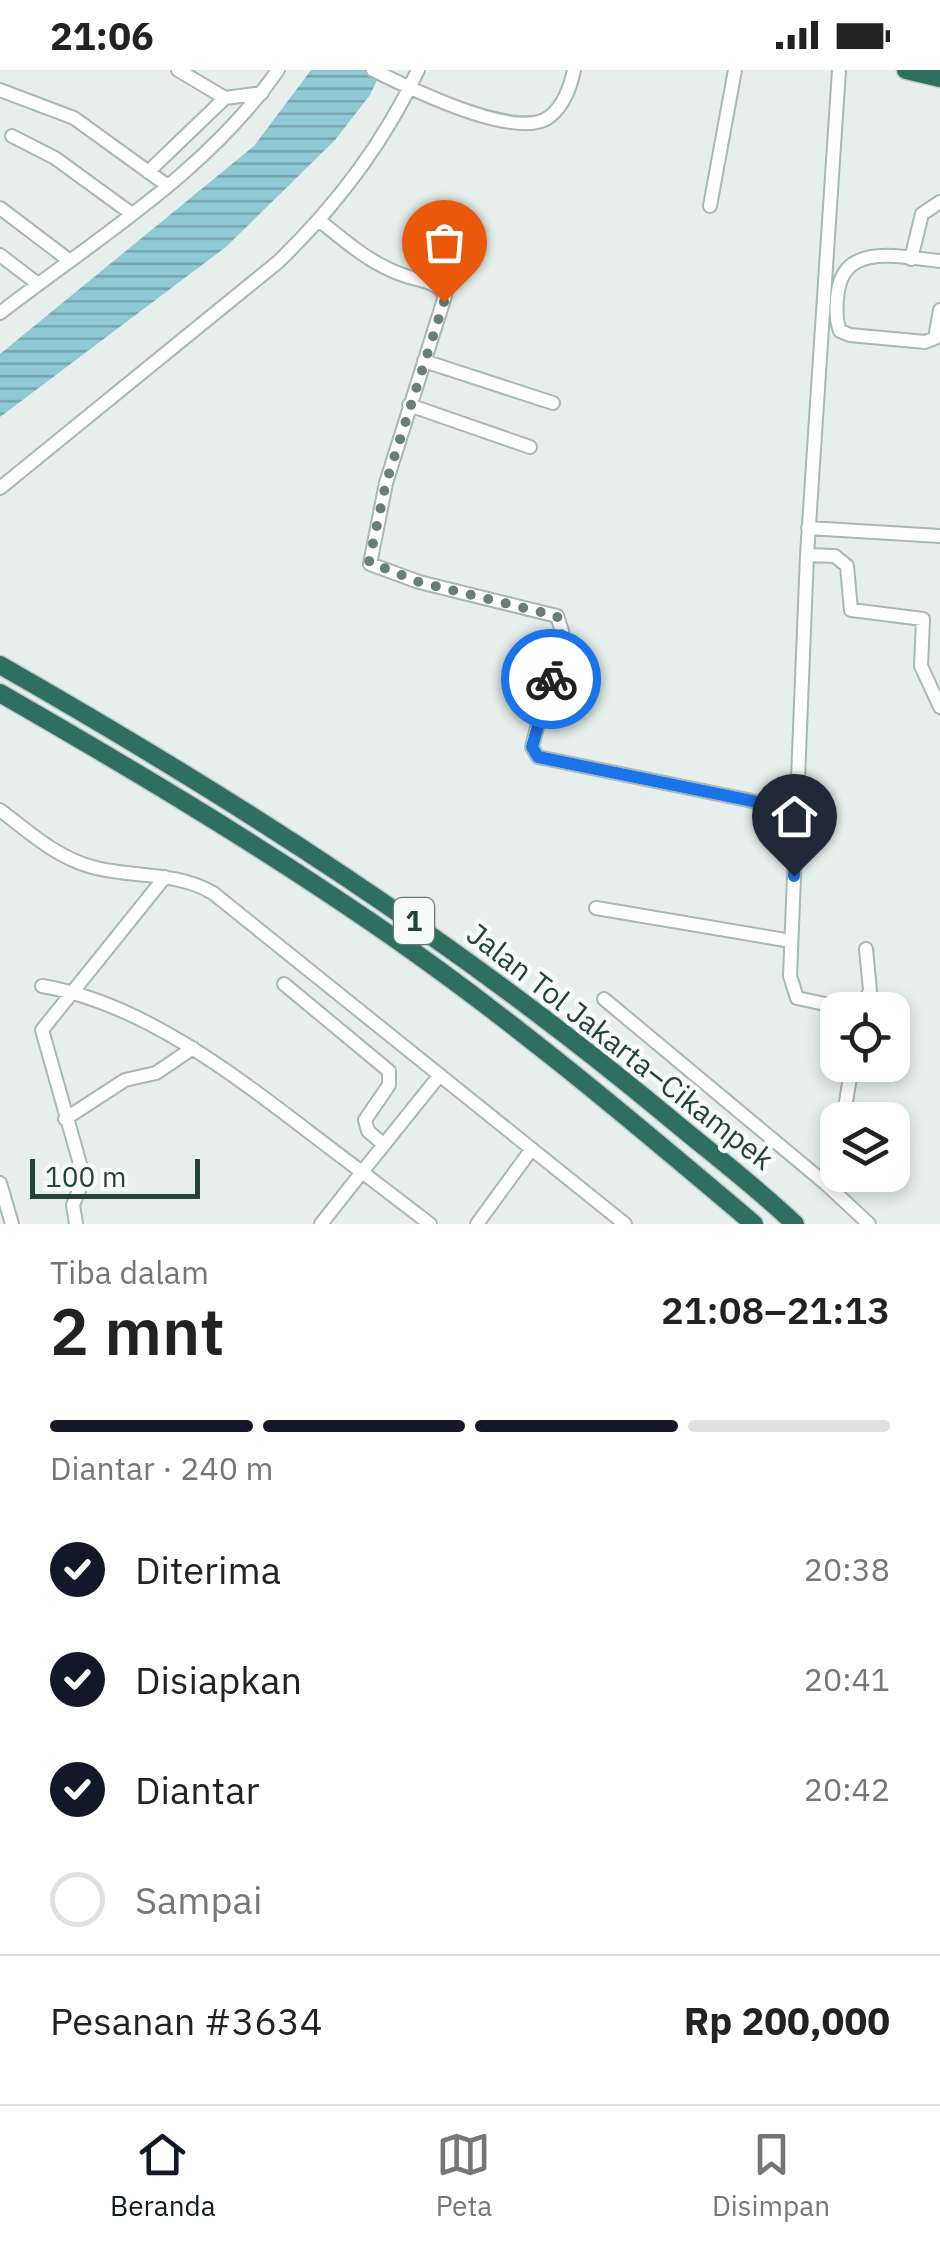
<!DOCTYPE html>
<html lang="id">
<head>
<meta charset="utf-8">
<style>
	body { margin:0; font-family:"IBM Plex Sans",sans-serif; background:#f6f6f6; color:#222; height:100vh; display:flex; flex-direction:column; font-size:38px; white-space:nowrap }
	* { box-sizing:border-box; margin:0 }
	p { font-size:32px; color:#767676 }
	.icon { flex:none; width:55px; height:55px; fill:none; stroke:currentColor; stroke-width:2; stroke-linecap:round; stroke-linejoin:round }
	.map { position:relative; height:1154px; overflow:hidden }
	.sheet { display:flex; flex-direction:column; background:#fff; flex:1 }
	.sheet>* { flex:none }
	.fabs { position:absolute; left:820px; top:922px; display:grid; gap:20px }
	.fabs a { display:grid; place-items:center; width:90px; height:90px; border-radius:20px; background:#fff; box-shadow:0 5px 15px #0003; font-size:50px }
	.scale { position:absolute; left:30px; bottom:25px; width:170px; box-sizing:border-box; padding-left:10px; border:5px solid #24423a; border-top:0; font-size:28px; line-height:35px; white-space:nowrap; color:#24423a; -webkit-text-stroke:8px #f7fbf9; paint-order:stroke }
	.pin { position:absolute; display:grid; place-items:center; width:85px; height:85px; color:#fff; margin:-102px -42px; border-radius:50% 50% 50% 0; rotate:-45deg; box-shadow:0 0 10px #0007 }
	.pin .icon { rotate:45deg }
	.courier { position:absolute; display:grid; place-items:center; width:100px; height:100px; margin:-50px; border:8px solid #1a73e8; border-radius:50%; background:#fff; color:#222; box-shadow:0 2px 12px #0007 }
	.summary em { font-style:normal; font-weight:600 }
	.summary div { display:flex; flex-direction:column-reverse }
	.summary { display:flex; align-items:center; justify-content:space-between; height:170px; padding:0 50px }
	h1 { font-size:65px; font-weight:600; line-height:75px }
	.bar { display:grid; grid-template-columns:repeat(4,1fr); gap:15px 10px; align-content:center; height:120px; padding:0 50px }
	.bar i { height:12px; border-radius:8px; background:#e0e0e0 }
	.bar .selected { background:#111827 }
	.bar p { grid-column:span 4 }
	.line { display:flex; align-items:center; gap:25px; padding:0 50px; border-top:2px solid #e0e0e0 }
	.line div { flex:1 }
	ol { padding:0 50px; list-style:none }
	li { display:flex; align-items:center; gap:30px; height:110px }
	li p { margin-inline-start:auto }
	li .icon { padding:10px; border-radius:50%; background:#111827; color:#fff; stroke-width:4 }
	li:last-child { color:#767676 }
	li i { width:55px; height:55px; border:5px solid #e0e0e0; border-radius:50% }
	.status { display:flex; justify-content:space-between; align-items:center; height:70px; padding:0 50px; background:#fff; direction:ltr }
	.status svg { height:28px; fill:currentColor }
	.tabs { display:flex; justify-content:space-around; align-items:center; height:140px; border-top:2px solid #e0e0e0; background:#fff; font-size:28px; color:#767676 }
	.tabs a { display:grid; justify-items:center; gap:5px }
	.tabs .selected { color:#111827 }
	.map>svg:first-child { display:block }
	.water { fill:url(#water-rules) }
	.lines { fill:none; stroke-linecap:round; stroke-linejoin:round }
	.minor-casing { stroke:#a8b8b2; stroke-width:16 }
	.highway-casing { stroke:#c2cac8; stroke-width:21 }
	.minor { stroke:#fff; stroke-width:12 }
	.highway { stroke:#2f6f62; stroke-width:18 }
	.done { stroke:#687f78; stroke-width:10; stroke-dasharray:0 18 }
	.route { stroke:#1a73e8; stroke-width:12 }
	.labels { text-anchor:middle; stroke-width:9; stroke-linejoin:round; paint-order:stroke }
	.shield { fill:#f7fbf9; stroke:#637a73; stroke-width:2.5 }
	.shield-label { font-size:28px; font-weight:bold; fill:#24423a }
	.street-label { font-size:30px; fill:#24423a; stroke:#f7fbf9 }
</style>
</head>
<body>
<div class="status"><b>21:06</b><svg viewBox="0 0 49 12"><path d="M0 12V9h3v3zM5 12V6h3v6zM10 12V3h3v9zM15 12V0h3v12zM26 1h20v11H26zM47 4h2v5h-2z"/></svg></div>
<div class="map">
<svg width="940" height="1154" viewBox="0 0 940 1154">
	<defs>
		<pattern id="water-rules" width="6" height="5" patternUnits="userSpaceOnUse" patternTransform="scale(2.5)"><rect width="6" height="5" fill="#8ec9d4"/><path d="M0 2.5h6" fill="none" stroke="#74a5ad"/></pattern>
	</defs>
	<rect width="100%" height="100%" fill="#e6efeb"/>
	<path class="water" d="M311,0H382L370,25L335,70L226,177L0,347V284L254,76Z"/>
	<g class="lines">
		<g class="minor-casing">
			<path id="minor" d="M178,0L225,28L262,23
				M373,0C405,16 517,72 549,47C563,37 571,16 574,0
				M839,0L807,485L790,906L797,928L853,940
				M0,20L74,48L168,116
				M12,66L55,88L132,144
				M148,102L225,28
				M710,136L735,0
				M0,138L70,191
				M320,151C346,172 371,194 403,205C418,211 437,210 445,226L386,413L370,494L419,512L557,546L562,561L532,677L538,687L796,740
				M0,185L38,214
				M911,189L922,144L940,132
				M940,191C904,188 845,171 838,221C836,234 835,248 840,261L850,265L925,272L935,268L940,240
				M0,243C97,168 207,102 278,0
				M424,291L553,333
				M409,335L530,377
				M0,418L278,192C336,136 384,73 418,0
				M808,458L940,466
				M807,485L835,486L847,496L851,540L923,549L921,596L940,637
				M0,740C29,762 56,787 92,797C132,808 176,801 213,823L625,1154
				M596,838L791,871
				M284,914L389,1001V1015L365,1050L368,1061L383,1074
				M42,916C159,935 268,1033 362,1102L321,1154
				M604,929L825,1113
				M863,940L870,920L866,879
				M65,1049L125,1010L156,1003L193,978
				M843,1050L852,995
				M838,1082L825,1113L869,1154
				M0,1113L12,1154
				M76,1154L73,1135L84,1108L42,960L165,807
				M430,1154L362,1102L439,1006
				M477,1154L531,1080"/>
		</g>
		<g class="highway-casing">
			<path id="highway" d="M906,0L940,8
				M0,595C235,729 459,873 667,1046C710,1082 755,1116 795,1154
				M0,623C127,696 253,771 374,854C507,945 631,1050 754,1154"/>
		</g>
		<use href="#minor" class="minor"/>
		<use href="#highway" class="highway"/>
	</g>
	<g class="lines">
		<path class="done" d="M444,232L386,413L369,492L419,512L557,546L562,561L551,609"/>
		<path class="route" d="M551,609L532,677L538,687L796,740L794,806"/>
	</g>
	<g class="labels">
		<rect class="shield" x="394" y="828" width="40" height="46" rx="8"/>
		<g class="shield-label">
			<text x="414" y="861">1</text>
		</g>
		<g class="street-label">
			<text transform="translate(620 977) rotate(38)" y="10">Jalan Tol Jakarta–Cikampek</text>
		</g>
	</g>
</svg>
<div class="fabs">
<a><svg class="icon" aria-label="locate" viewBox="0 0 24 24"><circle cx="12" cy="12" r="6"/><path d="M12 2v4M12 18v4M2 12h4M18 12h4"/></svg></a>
<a><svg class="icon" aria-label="layers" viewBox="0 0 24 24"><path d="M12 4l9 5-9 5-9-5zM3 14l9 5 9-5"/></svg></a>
</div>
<div class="scale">100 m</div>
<div class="pin" style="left:444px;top:232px;background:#ea580c"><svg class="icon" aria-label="bag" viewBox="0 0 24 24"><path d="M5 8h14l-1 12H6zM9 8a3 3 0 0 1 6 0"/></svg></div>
<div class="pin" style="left:794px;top:806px;background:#1f2937"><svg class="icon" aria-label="home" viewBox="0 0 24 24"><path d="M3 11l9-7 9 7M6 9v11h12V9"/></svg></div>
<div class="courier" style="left:551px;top:609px"><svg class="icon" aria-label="bike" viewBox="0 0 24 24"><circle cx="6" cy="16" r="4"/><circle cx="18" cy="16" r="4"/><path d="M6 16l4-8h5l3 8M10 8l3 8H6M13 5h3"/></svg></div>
</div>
<section class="sheet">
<div class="summary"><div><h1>2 mnt</h1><p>Tiba dalam</p></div><em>21:08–21:13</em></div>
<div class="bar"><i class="selected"></i><i class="selected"></i><i class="selected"></i><i></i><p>Diantar · 240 m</p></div>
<ol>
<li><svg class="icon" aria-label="check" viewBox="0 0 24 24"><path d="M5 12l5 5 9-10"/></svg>Diterima<p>20:38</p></li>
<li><svg class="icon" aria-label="check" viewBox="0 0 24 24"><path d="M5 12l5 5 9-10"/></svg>Disiapkan<p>20:41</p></li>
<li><svg class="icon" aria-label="check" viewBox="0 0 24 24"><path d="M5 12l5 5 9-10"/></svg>Diantar<p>20:42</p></li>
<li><i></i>Sampai</li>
</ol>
<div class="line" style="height:130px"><div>Pesanan #3634</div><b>Rp 200,000</b></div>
</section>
<nav class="tabs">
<a class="selected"><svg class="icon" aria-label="home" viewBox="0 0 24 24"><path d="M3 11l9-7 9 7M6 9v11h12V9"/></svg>Beranda</a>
<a><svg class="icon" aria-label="map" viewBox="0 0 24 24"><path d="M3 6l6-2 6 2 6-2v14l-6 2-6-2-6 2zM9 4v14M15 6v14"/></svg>Peta</a>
<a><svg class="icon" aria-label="saved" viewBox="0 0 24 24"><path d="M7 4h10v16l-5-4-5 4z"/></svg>Disimpan</a>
</nav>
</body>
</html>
